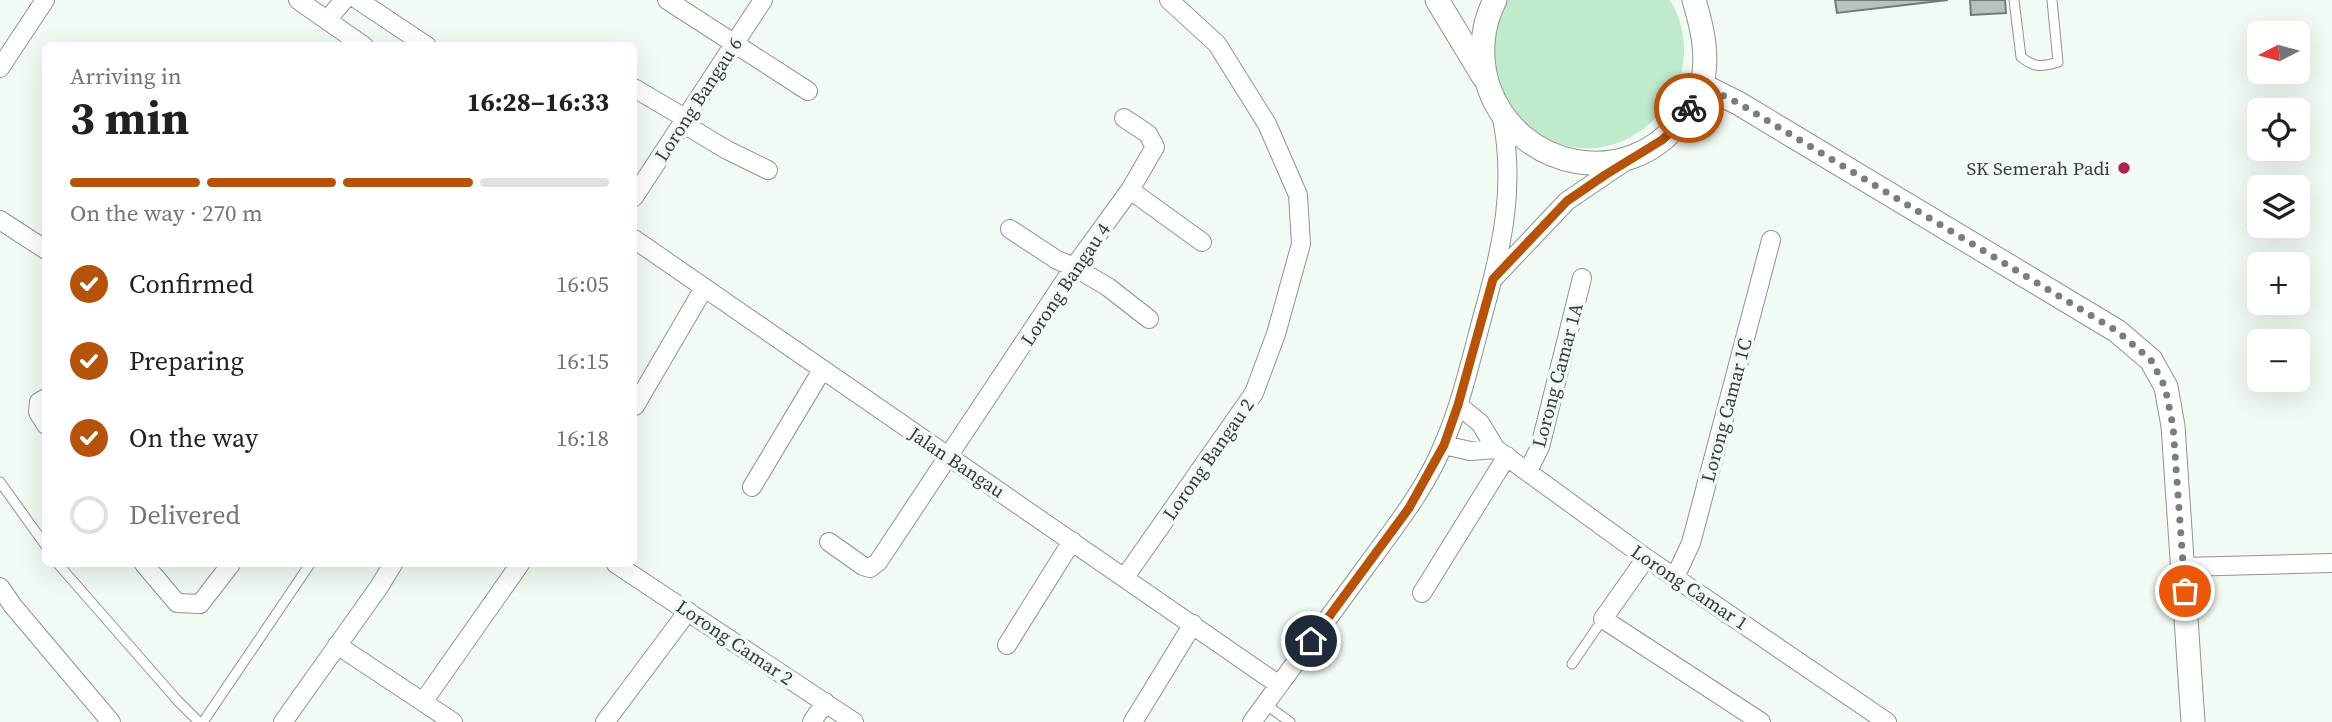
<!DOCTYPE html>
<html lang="en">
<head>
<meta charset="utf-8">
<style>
	body { margin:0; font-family:"Source Serif 4",serif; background:#f2f2f2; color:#202124; height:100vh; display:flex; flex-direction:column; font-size:26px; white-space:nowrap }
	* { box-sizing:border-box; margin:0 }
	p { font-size:23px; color:#757577 }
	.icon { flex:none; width:38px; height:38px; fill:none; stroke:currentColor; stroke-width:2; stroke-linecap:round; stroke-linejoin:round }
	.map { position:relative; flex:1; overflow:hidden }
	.side { position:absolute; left:42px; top:42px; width:595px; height:525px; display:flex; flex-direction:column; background:#fff; border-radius:10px; box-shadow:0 7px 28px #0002 }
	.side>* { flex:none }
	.needle { width:46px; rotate:264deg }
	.buttons { position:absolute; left:2247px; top:21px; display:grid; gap:14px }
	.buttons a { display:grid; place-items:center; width:63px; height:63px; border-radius:10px; background:#fff; box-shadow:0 7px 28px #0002; font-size:35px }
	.pin { position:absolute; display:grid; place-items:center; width:60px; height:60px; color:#fff; margin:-30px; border:4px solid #fff; border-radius:50%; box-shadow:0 2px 7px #0007 }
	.courier { position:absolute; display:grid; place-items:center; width:70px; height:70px; margin:-35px; border:5px solid #b45309; border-radius:50%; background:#fff; color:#222; box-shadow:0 2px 9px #0007 }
	.summary em { font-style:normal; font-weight:700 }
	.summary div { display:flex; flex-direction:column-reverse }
	.summary { display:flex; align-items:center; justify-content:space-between; height:119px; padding:0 28px }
	h1 { font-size:46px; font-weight:700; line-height:52px }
	.bar { display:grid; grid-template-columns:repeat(4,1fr); gap:10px 7px; align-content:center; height:84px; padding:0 28px }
	.bar i { height:9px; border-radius:5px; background:#e0e0e0 }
	.bar .on { background:#b45309 }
	.bar p { grid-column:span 4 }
	ol { padding:0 28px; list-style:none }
	li { display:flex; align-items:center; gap:21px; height:77px }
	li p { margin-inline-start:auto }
	li .icon { padding:7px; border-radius:50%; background:#b45309; color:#fff; stroke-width:4 }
	li:last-child { color:#757577 }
	li i { width:38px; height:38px; border:4px solid #e0e0e0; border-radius:50% }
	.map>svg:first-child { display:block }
	.green { fill:#c0eacc }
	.building { fill:#b9c1bb; stroke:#737a75; stroke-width:2 }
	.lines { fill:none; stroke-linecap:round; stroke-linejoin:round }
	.service-casing { stroke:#8e9590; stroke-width:11 }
	.minor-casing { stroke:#8e9590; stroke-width:20 }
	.tertiary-casing { stroke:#8e9590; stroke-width:25 }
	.service { stroke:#fff; stroke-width:9 }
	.minor { stroke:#fff; stroke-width:18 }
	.tertiary { stroke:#fff; stroke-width:23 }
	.done { stroke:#797e7a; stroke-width:7; stroke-dasharray:0 12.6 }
	.route { stroke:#b45309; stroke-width:9 }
	.poi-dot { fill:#af2057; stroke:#f2faf4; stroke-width:2.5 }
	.labels { text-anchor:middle; stroke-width:7; stroke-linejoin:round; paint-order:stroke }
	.street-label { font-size:19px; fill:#383c39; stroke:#f2faf4 }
	.poi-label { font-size:19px; fill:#383c39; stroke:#f2faf4; text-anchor:end }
</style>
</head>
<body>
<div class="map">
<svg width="2332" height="722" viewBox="0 0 2332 722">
	<rect width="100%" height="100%" fill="#f2faf4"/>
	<path class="green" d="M1506,0H1670C1723,89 1615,193 1531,128C1515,116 1501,97 1496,77C1490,53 1493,21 1506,0Z"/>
	<path class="building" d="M1835,0H1948L1837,13Z
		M1970,0H2005L2006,13L1971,15Z"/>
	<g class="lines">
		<g class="service-casing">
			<path id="service" d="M2014,0L2021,57C2035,68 2042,67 2058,62L2052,0
				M0,482L46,546
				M58,564L177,700L199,722
				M1572,664L1603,619
				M1265,704L1290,722
				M203,722L310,564"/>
		</g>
		<g class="minor-casing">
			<path id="minor" d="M298,0L364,46
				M358,0L427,46
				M667,0L808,91
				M327,20L344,0
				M0,68L45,0
				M634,88L685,118
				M682,123L727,150L768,170
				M1130,190L1202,242
				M634,197L763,0
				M0,220L46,250
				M1010,229L1057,260L1074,267L1108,287L1149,319
				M634,239L1279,685
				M1493,279L1567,201L1626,161
				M46,398L39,402L38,412L46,425
				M1458,405L1480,423L1496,449L1646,558L1887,722
				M635,406L704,288
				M1444,445L1470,451L1496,449
				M1528,471L1540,447L1582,278
				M752,487L822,370
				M829,542L863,566L870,568L878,562L1074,267L1130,190L1155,147L1148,134L1124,118
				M1646,558L1603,619L1761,722
				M144,564L177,603L200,604L231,564
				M616,564L854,722
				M2183,567L2332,563
				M1125,577L1254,393L1276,334L1301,244L1298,195L1267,124L1217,44L1169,0
				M1675,577L1691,543L1771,240
				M0,587L13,606L111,722
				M1422,593L1507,456
				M337,645L423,702L520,564
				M1007,645L1072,541
				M423,702L453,722
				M283,722L379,587L393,564
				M605,722L688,611
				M812,722L825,702
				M1133,722L1193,624
				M1252,722C1290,671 1327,619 1365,568C1393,529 1426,489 1444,443C1462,401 1472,355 1484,311C1503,244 1516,183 1501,113"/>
		</g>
		<g class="tertiary-casing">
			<path id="tertiary" d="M1437,0L1483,76
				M1495,0C1481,27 1479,59 1489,88C1518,169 1627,192 1681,120C1689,110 1699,96 1702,84C1709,55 1702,27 1694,0
				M1702,85L1738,103L2117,331L2151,360L2166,387L2173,426L2193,722"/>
		</g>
		<use href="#service" class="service"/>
		<use href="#minor" class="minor"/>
		<use href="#tertiary" class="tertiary"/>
	</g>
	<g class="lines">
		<path class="done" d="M1689,108L1702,85L1738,103L2117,331L2151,360L2165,387L2173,426L2185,591"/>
		<path class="route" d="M1311,641L1409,508L1444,445L1458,405L1493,279L1567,201L1605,175L1662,140L1676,127L1689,108"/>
	</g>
	<circle class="poi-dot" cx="2124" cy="168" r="7"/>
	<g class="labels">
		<g class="street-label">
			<text transform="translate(698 99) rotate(-57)" y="7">Lorong Bangau 6</text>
			<text transform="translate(1065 284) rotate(-56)" y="7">Lorong Bangau 4</text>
			<text transform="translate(1557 375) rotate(-75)" y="7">Lorong Camar 1A</text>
			<text transform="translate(1726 410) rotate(-75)" y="7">Lorong Camar 1C</text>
			<text transform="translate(1208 459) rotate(-55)" y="7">Lorong Bangau 2</text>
			<text transform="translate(957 462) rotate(34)" y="7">Jalan Bangau</text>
			<text transform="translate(1690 587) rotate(34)" y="7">Lorong Camar 1</text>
			<text transform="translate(735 642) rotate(34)" y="7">Lorong Camar 2</text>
		</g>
		<g class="poi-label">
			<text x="2110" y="175">SK Semerah Padi</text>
		</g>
	</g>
</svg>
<div class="buttons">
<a><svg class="needle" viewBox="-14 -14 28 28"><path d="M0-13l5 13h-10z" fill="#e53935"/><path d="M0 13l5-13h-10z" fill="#757577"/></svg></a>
<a><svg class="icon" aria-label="locate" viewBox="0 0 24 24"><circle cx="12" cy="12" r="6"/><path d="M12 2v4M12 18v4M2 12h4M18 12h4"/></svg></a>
<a><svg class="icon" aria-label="layers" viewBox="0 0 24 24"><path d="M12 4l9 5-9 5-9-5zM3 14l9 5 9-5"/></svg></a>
<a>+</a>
<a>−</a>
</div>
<div class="pin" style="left:2185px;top:591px;background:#ea580c"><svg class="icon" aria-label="bag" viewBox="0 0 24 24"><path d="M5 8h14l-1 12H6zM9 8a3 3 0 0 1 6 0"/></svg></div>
<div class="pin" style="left:1311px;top:641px;background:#1f2937"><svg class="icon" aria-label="home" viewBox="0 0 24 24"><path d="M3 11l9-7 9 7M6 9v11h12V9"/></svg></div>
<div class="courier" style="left:1689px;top:108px"><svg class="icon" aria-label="bike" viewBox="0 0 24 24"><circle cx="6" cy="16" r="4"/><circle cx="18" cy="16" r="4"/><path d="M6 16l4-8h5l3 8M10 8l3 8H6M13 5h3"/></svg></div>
<section class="side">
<div class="summary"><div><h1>3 min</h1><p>Arriving in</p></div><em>16:28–16:33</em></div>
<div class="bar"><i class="on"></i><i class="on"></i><i class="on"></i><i></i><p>On the way · 270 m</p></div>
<ol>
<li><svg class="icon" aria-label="check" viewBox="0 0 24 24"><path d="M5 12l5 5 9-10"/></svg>Confirmed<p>16:05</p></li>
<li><svg class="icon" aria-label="check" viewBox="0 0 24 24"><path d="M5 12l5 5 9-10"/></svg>Preparing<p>16:15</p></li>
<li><svg class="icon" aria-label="check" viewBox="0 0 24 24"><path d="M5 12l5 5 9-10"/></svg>On the way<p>16:18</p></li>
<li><i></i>Delivered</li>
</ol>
</section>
</div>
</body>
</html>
